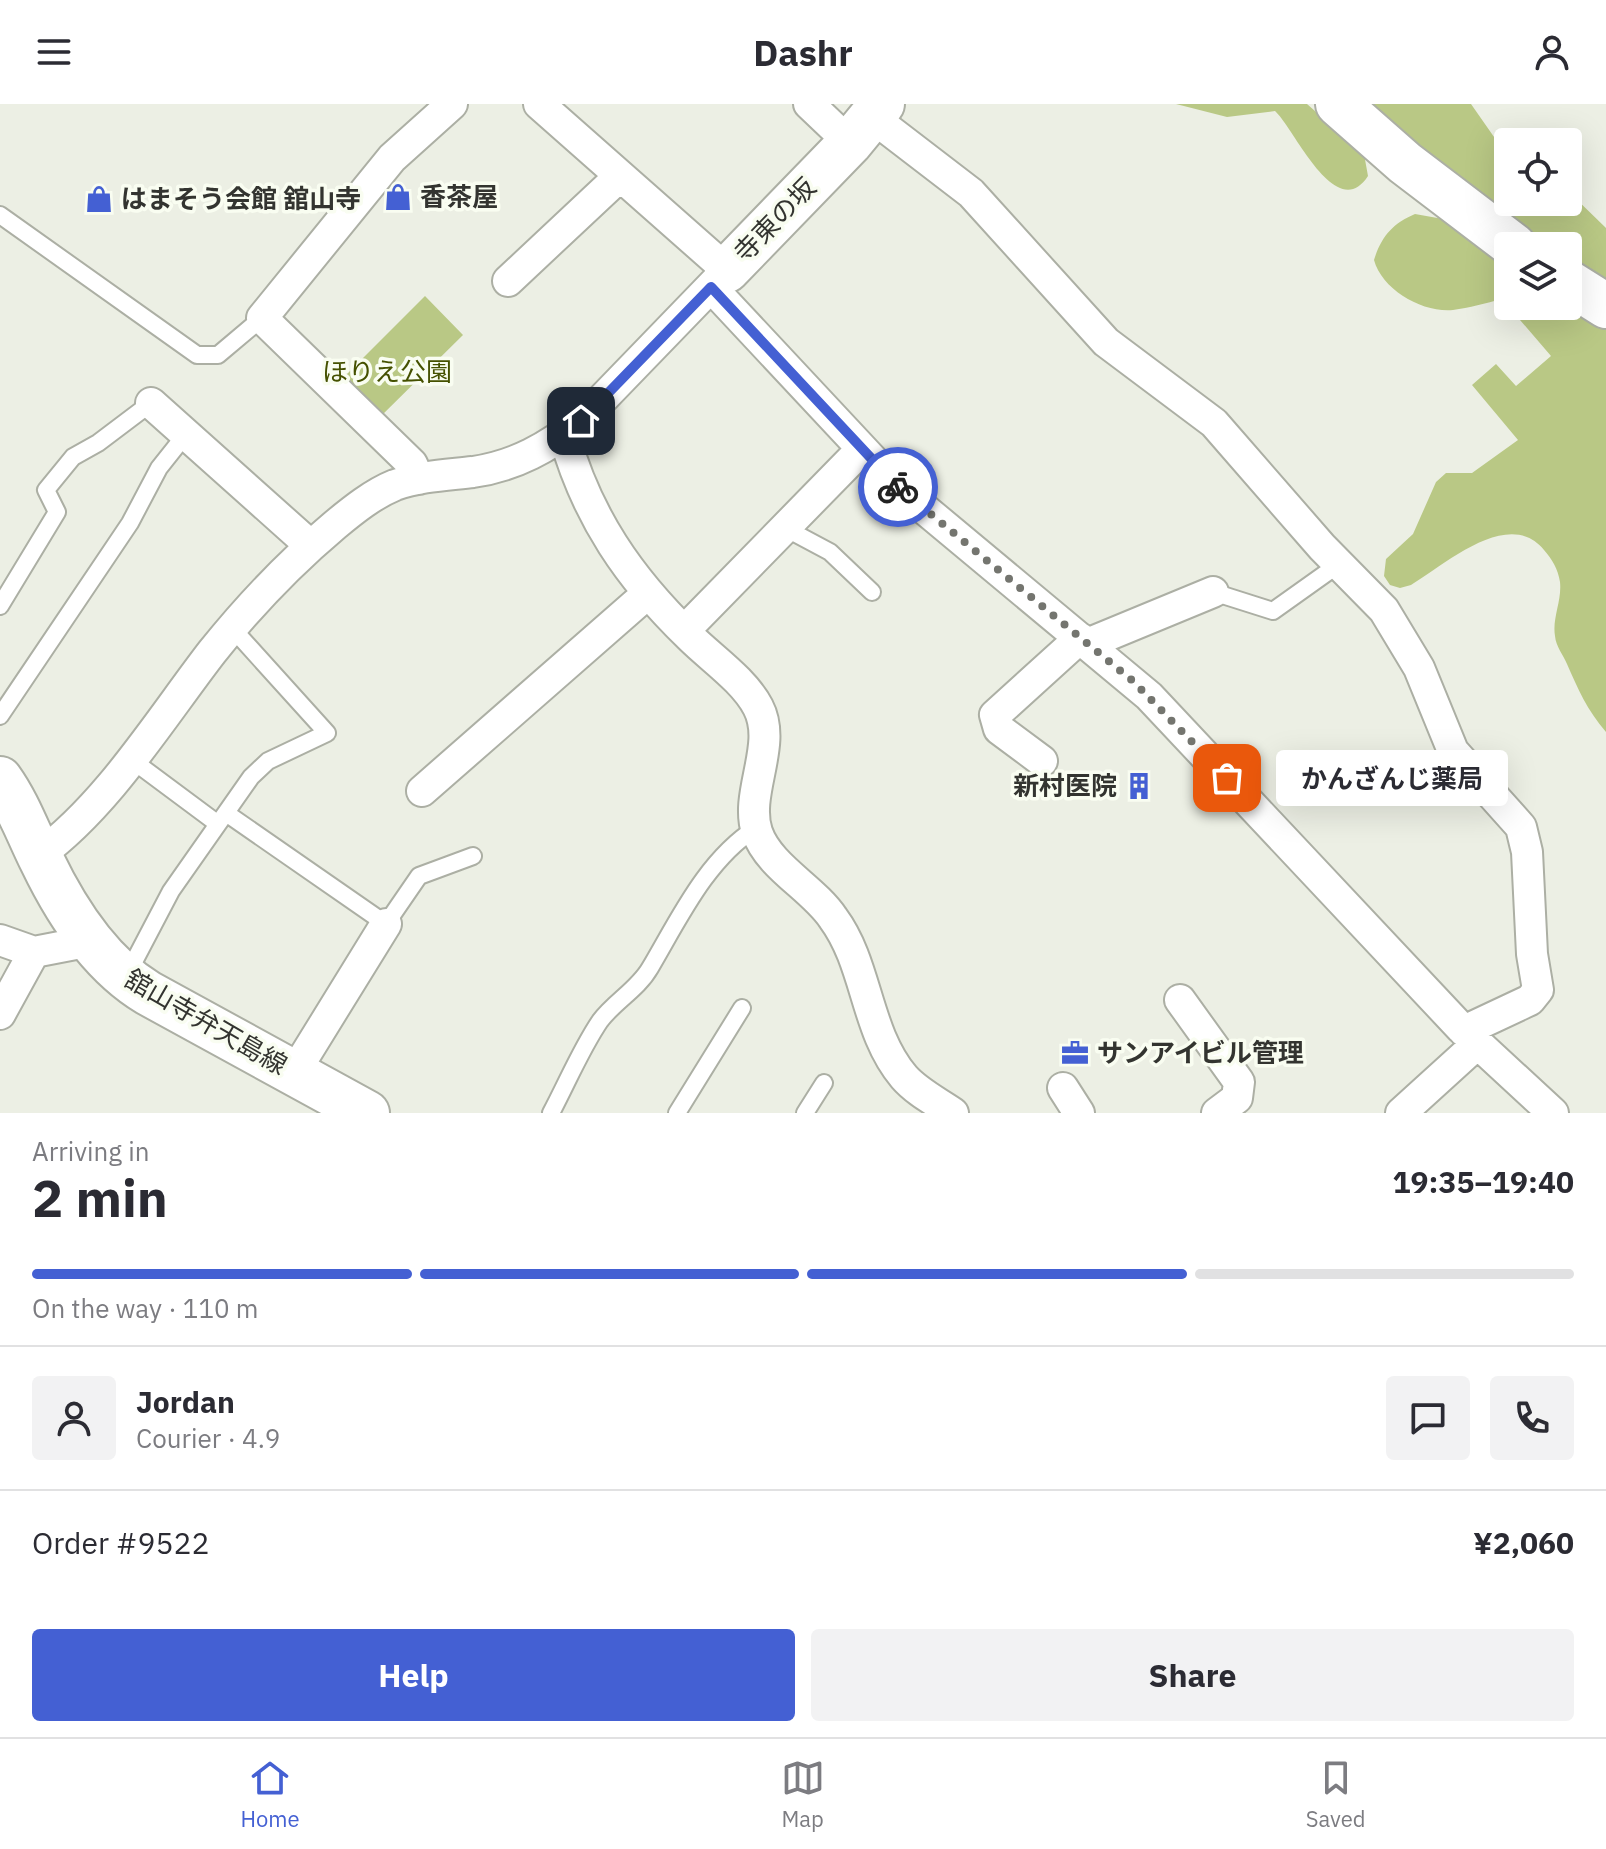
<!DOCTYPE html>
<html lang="en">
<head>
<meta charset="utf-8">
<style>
	body { margin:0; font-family:"IBM Plex Sans","Noto Sans JP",sans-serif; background:#f2f2f3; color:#2b2b33; height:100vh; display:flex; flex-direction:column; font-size:30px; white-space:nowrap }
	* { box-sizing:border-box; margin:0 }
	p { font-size:26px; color:#7c7c81 }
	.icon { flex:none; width:44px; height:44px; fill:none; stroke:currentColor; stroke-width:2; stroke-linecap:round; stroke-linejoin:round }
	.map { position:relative; height:1009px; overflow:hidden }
	.details { display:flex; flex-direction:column; background:#fff; flex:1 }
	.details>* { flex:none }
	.fabs { position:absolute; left:1494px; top:24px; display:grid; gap:16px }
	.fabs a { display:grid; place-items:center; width:88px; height:88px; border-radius:8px; background:#fff; box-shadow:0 8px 32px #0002; font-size:40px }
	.pin { position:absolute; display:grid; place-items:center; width:68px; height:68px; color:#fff; margin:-34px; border-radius:16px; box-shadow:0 4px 12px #0006 }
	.courier { position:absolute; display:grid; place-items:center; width:80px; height:80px; margin:-40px; border:6px solid #4460d3; border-radius:50%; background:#fff; color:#222; box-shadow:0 2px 10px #0007 }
	.bubble { position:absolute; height:56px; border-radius:8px; background:#fff; box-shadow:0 8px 32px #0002; font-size:26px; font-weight:700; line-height:56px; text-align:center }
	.overview em { font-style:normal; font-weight:700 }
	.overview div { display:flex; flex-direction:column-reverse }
	.overview { display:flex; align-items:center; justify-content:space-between; height:136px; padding:0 32px }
	h1 { font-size:52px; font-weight:700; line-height:60px }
	.bar { display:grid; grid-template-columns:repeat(4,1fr); gap:12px 8px; align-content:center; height:96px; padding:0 32px }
	.bar i { height:10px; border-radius:6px; background:#e1e1e2 }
	.bar .current { background:#4460d3 }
	.bar p { grid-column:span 4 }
	.line { display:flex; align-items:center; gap:20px; padding:0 32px; border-top:2px solid #e1e1e2 }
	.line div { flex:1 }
	.round { display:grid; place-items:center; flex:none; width:84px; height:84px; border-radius:8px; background:#f2f2f3 }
	.cta { display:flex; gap:16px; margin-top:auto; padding:16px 32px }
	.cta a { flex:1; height:92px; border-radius:8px; background:#4460d3; color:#fff; font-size:32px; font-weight:700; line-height:92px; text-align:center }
	.cta a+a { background:#f2f2f3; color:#2b2b33 }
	header { display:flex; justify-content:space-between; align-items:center; height:104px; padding:0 32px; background:#fff; font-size:36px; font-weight:700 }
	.menu { display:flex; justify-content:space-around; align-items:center; height:112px; border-top:2px solid #e1e1e2; background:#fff; font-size:22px; color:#7c7c81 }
	.menu a { display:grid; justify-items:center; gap:4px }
	.menu .current { color:#4460d3 }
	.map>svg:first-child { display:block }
	.green { fill:#b9c885 }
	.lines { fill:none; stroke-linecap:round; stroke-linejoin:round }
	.lane-casing { stroke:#acafa4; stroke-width:20 }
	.street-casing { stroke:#acafa4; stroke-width:34 }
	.secondary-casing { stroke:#acafa4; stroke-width:48 }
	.lane { stroke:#fff; stroke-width:16 }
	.street { stroke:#fff; stroke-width:30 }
	.secondary { stroke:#fff; stroke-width:44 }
	.done { stroke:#74756f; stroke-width:8; stroke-dasharray:0 14.4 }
	.route { stroke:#4460d3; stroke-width:10 }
	.labels { text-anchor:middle; stroke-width:7; stroke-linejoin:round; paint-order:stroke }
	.poi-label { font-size:26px; font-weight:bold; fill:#333430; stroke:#f9fdf1; text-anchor:start }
	.street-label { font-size:26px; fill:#333430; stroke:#f9fdf1 }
	.park-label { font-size:26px; fill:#455100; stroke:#f9fdf1 }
</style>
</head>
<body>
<header><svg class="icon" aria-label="menu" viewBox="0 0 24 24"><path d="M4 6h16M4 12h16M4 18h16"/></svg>Dashr<svg class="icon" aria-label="person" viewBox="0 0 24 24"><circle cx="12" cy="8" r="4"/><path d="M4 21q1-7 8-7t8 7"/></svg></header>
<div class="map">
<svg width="1606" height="1009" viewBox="0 0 1606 1009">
	<rect width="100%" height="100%" fill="#ecefe4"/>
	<path class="green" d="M1176,0H1307L1364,50L1368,72C1336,121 1294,24 1275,7L1227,13Z
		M1368,0H1471L1508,53V98H1568V87L1606,124V178L1568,154V142H1551L1519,120Z
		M1415,110L1443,115L1508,162V202L1502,195C1486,199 1469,204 1453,206C1423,209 1382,186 1374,156C1381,133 1393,119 1415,110Z
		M425,192L463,231L377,316L340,277Z
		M1508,202H1568L1606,226V628C1587,606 1578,585 1567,560C1563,550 1556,543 1555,532C1552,514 1562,497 1560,478C1558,465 1552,455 1544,446C1509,403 1446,460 1411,481L1400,484L1390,481L1384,472L1386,455L1413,430L1436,378L1446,369H1472L1518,336L1472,281L1496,260L1516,282L1551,252Z"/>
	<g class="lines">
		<g class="lane-casing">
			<path id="lane" d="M0,111L197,251H218L262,214
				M785,424L830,448L872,488
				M1213,488L1273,507L1339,460
				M0,502L57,408L46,386L73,353L98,339L151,299
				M0,612L130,419L159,364L186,330
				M132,656L218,720
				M226,709L386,820L419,772L473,752
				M128,869L171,787L251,673L268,657L327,629L233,525
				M551,1009C567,979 581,945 600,917C614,898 638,885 650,864C679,815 706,756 756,724
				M677,1009L742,904
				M805,1009L824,979"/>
		</g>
		<g class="street-casing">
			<path id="street" d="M809,0L850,39
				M872,13L971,89L1106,238L1214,319L1322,443L1384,506L1419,564L1453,647L1521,723L1527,748L1532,850L1538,886L1530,896L1464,927
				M508,177L620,72
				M711,183L898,383L1149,592L1461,924L1553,1009
				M151,299L311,442
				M564,331C587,413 629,474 690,533C711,554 744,576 758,603C778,641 744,689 757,728C769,763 813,784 833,814C868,861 865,927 904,973C917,988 937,998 953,1009
				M419,375L412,360L262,214L392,54L452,0
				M684,527L862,345
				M1087,540L1213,488
				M1042,657L999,625L995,611L1080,534
				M422,687L647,490
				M39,751C107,702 161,614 212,548C248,503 291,458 335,421C353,406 373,390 395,381C420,372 448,371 473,368C515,362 549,343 581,317L727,166L539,0
				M0,836L34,848L91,837
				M1180,896L1239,978L1237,994L1217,1009
				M0,910L34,848
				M294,969L386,820
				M1063,984L1079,1009
				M1401,1009L1477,940"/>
		</g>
		<g class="secondary-casing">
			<path id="secondary" d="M1338,0L1405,59L1514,142
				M727,166L850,39L882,0
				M1568,178L1606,202
				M0,675C18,700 28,729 42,757C66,807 100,860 148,889L367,1009"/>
		</g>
		<use href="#lane" class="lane"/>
		<use href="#street" class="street"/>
		<use href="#secondary" class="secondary"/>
	</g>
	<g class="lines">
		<path class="done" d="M898,383L1134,578L1227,674"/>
		<path class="route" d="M581,317L711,183L898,383"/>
	</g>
	<defs>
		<g id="shop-bare" transform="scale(2.16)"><path d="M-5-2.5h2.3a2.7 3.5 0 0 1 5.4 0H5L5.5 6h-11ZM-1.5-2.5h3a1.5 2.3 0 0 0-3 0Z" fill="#4460d3" stroke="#f9fdf1" stroke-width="2.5" paint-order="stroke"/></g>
		<g id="building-bare" transform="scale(2.16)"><path d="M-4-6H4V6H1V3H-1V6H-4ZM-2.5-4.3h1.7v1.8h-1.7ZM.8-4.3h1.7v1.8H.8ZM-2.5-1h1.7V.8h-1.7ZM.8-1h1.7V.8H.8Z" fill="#4460d3" stroke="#f9fdf1" stroke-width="2.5" paint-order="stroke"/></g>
		<g id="office-bare" transform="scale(2.16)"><path d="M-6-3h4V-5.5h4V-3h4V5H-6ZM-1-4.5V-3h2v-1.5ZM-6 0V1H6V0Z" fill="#4460d3" stroke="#f9fdf1" stroke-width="2.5" paint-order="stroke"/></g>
	</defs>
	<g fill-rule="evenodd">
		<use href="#shop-bare" x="398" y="93"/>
		<use href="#shop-bare" x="99" y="95"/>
		<use href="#building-bare" x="1139" y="682"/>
		<use href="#office-bare" x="1075" y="949"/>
	</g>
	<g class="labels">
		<g class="poi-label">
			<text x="420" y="102">香茶屋</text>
			<text x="121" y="104">はまそう会館 舘山寺</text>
			<text x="1117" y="691" text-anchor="end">新村医院</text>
			<text x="1097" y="958">サンアイビル管理</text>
		</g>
		<g class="street-label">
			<text transform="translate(775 116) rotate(-46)" y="9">寺東の坂</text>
			<text transform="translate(206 918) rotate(30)" y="9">舘山寺弁天島線</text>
		</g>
		<g class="park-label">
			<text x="387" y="277">ほりえ公園</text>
		</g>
	</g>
</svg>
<div class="fabs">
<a><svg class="icon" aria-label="locate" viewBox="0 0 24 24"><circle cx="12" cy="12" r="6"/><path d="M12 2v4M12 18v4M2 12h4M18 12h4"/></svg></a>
<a><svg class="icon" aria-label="layers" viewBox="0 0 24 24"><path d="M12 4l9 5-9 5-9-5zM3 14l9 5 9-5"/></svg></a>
</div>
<div class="pin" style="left:1227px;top:674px;background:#ea580c"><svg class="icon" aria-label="bag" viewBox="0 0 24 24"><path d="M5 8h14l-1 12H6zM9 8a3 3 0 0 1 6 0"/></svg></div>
<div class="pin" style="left:581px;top:317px;background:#1f2937"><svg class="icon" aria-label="home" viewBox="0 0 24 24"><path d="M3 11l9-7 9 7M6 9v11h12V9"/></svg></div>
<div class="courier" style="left:898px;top:383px"><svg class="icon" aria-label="bike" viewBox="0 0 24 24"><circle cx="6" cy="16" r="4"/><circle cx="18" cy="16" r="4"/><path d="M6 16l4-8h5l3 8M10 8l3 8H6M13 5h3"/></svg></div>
<div class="bubble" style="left:1276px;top:646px;width:232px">かんざんじ薬局</div>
</div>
<section class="details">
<div class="overview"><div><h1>2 min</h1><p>Arriving in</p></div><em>19:35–19:40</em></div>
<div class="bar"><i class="current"></i><i class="current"></i><i class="current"></i><i></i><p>On the way · 110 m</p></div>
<div class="line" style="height:144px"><a class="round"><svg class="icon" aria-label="person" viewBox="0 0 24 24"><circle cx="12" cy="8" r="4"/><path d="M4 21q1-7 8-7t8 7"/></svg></a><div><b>Jordan</b><p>Courier · 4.9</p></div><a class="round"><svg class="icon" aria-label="chat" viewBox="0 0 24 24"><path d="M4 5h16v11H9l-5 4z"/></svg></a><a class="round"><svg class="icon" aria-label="phone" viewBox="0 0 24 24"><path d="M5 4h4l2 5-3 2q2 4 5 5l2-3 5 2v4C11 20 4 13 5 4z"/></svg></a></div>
<div class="line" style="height:104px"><div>Order #9522</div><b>¥2,060</b></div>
<div class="cta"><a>Help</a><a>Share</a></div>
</section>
<nav class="menu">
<a class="current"><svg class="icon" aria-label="home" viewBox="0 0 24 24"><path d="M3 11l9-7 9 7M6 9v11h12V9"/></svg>Home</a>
<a><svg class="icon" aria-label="map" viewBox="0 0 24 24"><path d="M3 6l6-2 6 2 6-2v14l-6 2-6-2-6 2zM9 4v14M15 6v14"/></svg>Map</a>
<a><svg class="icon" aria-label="saved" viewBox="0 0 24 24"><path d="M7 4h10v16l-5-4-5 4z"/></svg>Saved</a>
</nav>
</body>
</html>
